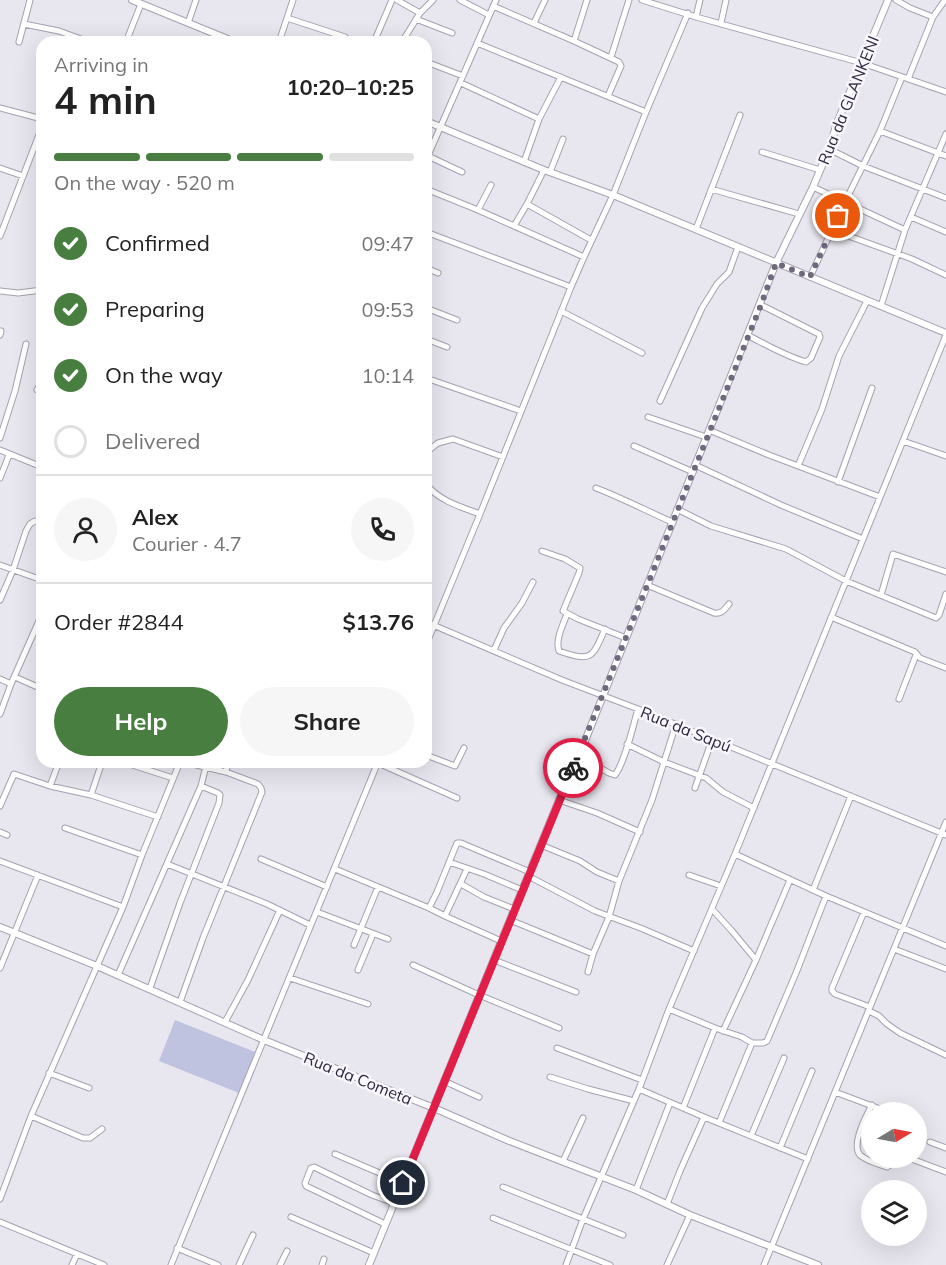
<!DOCTYPE html>
<html lang="en">
<head>
<meta charset="utf-8">
<style>
	body { margin:0; font-family:Mulish,sans-serif; background:#f6f6f6; color:#222; height:100vh; display:flex; flex-direction:column; font-size:22px; white-space:nowrap }
	* { box-sizing:border-box; margin:0 }
	p { font-size:20px; color:#767676 }
	.icon { flex:none; width:33px; height:33px; fill:none; stroke:currentColor; stroke-width:2; stroke-linecap:round; stroke-linejoin:round }
	.map { position:relative; flex:1; overflow:hidden }
	.drawer { position:absolute; left:36px; top:36px; width:396px; height:732px; display:flex; flex-direction:column; background:#fff; border-radius:18px; box-shadow:0 6px 24px #0002 }
	.drawer>* { flex:none }
	.needle { width:39px; rotate:80deg }
	.controls { position:absolute; left:861px; top:1102px; display:grid; gap:12px }
	.controls a { display:grid; place-items:center; width:66px; height:66px; border-radius:50%; background:#fff; box-shadow:0 6px 24px #0002; font-size:30px }
	.pin { position:absolute; display:grid; place-items:center; width:51px; height:51px; color:#fff; margin:-26px; border:3px solid #fff; border-radius:50%; box-shadow:0 2px 6px #0007 }
	.courier { position:absolute; display:grid; place-items:center; width:60px; height:60px; margin:-30px; border:4px solid #e11d48; border-radius:50%; background:#fff; color:#222; box-shadow:0 2px 8px #0007 }
	.head em { font-style:normal; font-weight:700 }
	.head div { display:flex; flex-direction:column-reverse }
	.head { display:flex; align-items:center; justify-content:space-between; height:102px; padding:0 18px }
	h1 { font-size:39px; font-weight:700; line-height:45px }
	.bar { display:grid; grid-template-columns:repeat(4,1fr); gap:9px 6px; align-content:center; height:72px; padding:0 18px }
	.bar i { height:8px; border-radius:4px; background:#e0e0e0 }
	.bar .current { background:#487e40 }
	.bar p { grid-column:span 4 }
	.line { display:flex; align-items:center; gap:15px; padding:0 18px; border-top:2px solid #e0e0e0 }
	.line div { flex:1 }
	.round { display:grid; place-items:center; flex:none; width:63px; height:63px; border-radius:32px; background:#f6f6f6 }
	ol { padding:0 18px; list-style:none }
	li { display:flex; align-items:center; gap:18px; height:66px }
	li p { margin-inline-start:auto }
	li .icon { padding:6px; border-radius:50%; background:#487e40; color:#fff; stroke-width:4 }
	li:last-child { color:#767676 }
	li i { width:33px; height:33px; border:3px solid #e0e0e0; border-radius:50% }
	.cta { display:flex; gap:12px; margin-top:auto; padding:12px 18px }
	.cta a { flex:1; height:69px; border-radius:36px; background:#487e40; color:#fff; font-size:24px; font-weight:700; line-height:69px; text-align:center }
	.cta a+a { background:#f6f6f6; color:#222 }
	.map>svg:first-child { display:block }
	.green { fill:#c0c3df }
	.lines { fill:none; stroke-linecap:round; stroke-linejoin:round }
	.stream { stroke:#c391d1; stroke-width:1.5 }
	.minor-casing { stroke:#a5a1b0; stroke-width:7 }
	.tertiary-casing { stroke:#a5a1b0; stroke-width:8 }
	.minor { stroke:#fff; stroke-width:5 }
	.tertiary { stroke:#fff; stroke-width:6 }
	.done { stroke:#70697e; stroke-width:6; stroke-dasharray:0 10.8 }
	.route { stroke:#e11d48; stroke-width:8 }
	.labels { text-anchor:middle; stroke-width:5; stroke-linejoin:round; paint-order:stroke }
	.street-label { font-size:16px; fill:#2f2541; stroke:#f8f7fb }
</style>
</head>
<body>
<div class="map">
<svg width="946" height="1265" viewBox="0 0 946 1265">
	<rect width="100%" height="100%" fill="#e8e6ef"/>
	<path class="green" d="M175,1020L255,1052L239,1093L159,1061Z"/>
	<g class="lines">
		<path class="stream" d="M129,42L132,33"/>
		<g class="minor-casing">
			<path id="minor" d="M397,0L420,13
				M460,0L489,15
				M642,0L696,17L862,63L946,92
				M896,0L910,8L933,17
				M493,6L574,41L619,62L621,66L608,96
				M696,17L700,0
				M287,18L345,37L350,42
				M416,19L452,33
				M188,23L196,0
				M534,23L545,0
				M721,23L726,0
				M24,24L59,31L81,39
				M574,41L587,0
				M19,42L30,0
				M126,42L141,4
				M279,42L293,0
				M374,42L392,0
				M402,42L420,13L433,0
				M477,43L646,112
				M611,57L629,0
				M429,63L463,76
				M908,79L933,17L945,0
				M461,83L539,119
				M0,108L42,119
				M880,131L946,156
				M829,149L863,166L946,198
				M762,152L820,170
				M428,156L462,172
				M426,160L496,0
				M524,162L539,119L561,77
				M0,168L23,176
				M550,172L563,139
				M813,187L905,230
				M426,189L478,210L584,257
				M711,189L799,214
				M527,204L591,240
				M478,210L491,185
				M911,217L946,232
				M514,226L527,204L544,170
				M696,229L740,115
				M832,230L912,259L946,275
				M426,232L571,287
				M0,236L42,127
				M426,268L438,273
				M810,277L845,202L880,131L902,77
				M0,291L18,293L42,290
				M881,306L905,230L946,134
				M426,308L457,320
				M561,311L642,353
				M0,335L1,331
				M747,335C767,345 785,356 806,362L811,358L820,337L819,334L761,305
				M426,339L447,347
				M426,378L521,411
				M37,390L42,381
				M660,401L702,308L717,284L729,272L738,247
				M648,417L706,437
				M709,430L769,455L880,497
				M0,438L15,391L26,344
				M903,441L946,456
				M634,446L693,472
				M0,450L42,467
				M426,455L429,450L438,443L453,439L503,457
				M695,465L781,505L863,539
				M798,466L822,409L839,356L867,301
				M0,478L9,455
				M838,482L872,388
				M426,484C439,501 461,507 480,514
				M596,488C622,498 647,511 672,522
				M677,509L711,526L786,549L846,581L936,618L939,615L946,594
				M542,551L565,559L580,568L579,573L563,611L578,619L626,638
				M0,565L42,580
				M647,585L714,613C722,614 724,610 729,604
				M881,595L893,554L946,572
				M0,600L13,570L26,531L30,524L35,521L42,522
				M567,614C563,625 555,640 559,651C591,662 592,659 605,629
				M831,617L915,652L920,658L946,668
				M426,622L562,680L638,709L946,835
				M426,645L480,514L571,287L584,257L613,195L646,112L688,13
				M494,650L504,628L522,603L533,582
				M15,677L42,689
				M0,679L11,684
				M899,699L916,655
				M0,714L11,684L42,614
				M627,744L664,762L706,778L723,792L754,808
				M426,755L455,766L464,748
				M579,756L609,773L615,775C625,762 633,726 638,709
				M123,762L173,778
				M364,762L376,766
				M378,763L457,798
				M226,772L228,762
				M50,786L59,762
				M695,788L712,740
				M91,795L102,762
				M559,800L597,813L640,832
				M0,806L14,774L50,786L91,795L158,817
				M65,828L142,855
				M0,832L7,835
				M541,845L580,861L597,872L619,881
				M735,854L826,896L946,946
				M261,859L327,887
				M0,861L123,907
				M449,862L484,874L522,890
				M167,864L267,904L310,925
				M335,869L429,908L445,916L501,941
				M689,875L721,886
				M528,876L595,911L643,929L694,951
				M461,884L484,897L514,909
				M813,890L851,796
				M429,908L437,892L457,843H461L530,872
				M712,909L732,931L756,960
				M317,912L388,939
				M864,912L832,988V991L835,994L870,1007
				M445,916L467,869
				M510,920L593,954
				M354,945L378,887
				M894,949L946,969
				M494,960L576,992
				M413,965L479,995L559,1028
				M0,968L38,875
				M358,970L373,934
				M588,972L593,954L609,917L619,881L652,800L676,724
				M118,975L201,786L207,762
				M290,978L368,1004
				M150,988L180,903L219,803L220,795L218,793L201,786
				M180,1002L203,938L262,792L261,788L258,784L226,772L184,762
				M669,1009L715,1028L742,1037L752,1043H763L767,1041L796,973L826,896
				M869,1011L879,1016L887,1024L900,1033L946,1055
				M225,1022L248,980L280,910
				M723,1031L756,960L790,880
				M557,1048L642,1080
				M49,1073L89,1088
				M550,1077L588,1089L634,1101
				M444,1081L479,1097
				M639,1089L704,1117L808,1159
				M835,1092L891,1113
				M872,1105C866,1116 851,1145 860,1155C866,1161 879,1164 887,1167L892,1164L894,1158
				M683,1108L715,1028
				M31,1116L83,1138H90L102,1129
				M719,1123L752,1043
				M751,1136L784,1058
				M930,1142L946,1148
				M780,1148L812,1071
				M335,1154L403,1183
				M909,1158L946,1172
				M563,1161L583,1118
				M503,1187L623,1235
				M636,1190L670,1103
				M0,1199L31,1116L123,907L142,855L180,762
				M667,1204L680,1171L704,1117
				M291,1217L374,1253
				M493,1218L610,1265
				M0,1222L104,1265
				M385,1224L306,1186L305,1183L311,1168L314,1167L372,1195L394,1203
				M177,1248L218,1265
				M72,1265L77,1254
				M171,1265L378,762
				M239,1265L253,1235
				M280,1265L287,1251
				M322,1265L324,1259
				M566,1265L583,1219L639,1089L669,1009L735,854L946,335
				M667,1265L690,1215
				M764,1265L946,822"/>
		</g>
		<g class="tertiary-casing">
			<path id="tertiary" d="M132,0L235,42
				M426,121L544,170L613,195L946,333
				M0,927L97,966L264,1040L434,1108L507,1140L636,1190L690,1215L818,1265
				M369,1265L559,800L579,756L776,263L813,187L829,149L837,123L888,0"/>
		</g>
		<use href="#minor" class="minor"/>
		<use href="#tertiary" class="tertiary"/>
	</g>
	<g class="lines">
		<path class="done" d="M573,768L761,305L776,263L810,277L838,216"/>
		<path class="route" d="M403,1183L573,768"/>
	</g>
	<g class="labels">
		<g class="street-label">
			<text transform="translate(848 100) rotate(-68)" y="6">Rua da GLANKENI</text>
			<text transform="translate(686 729) rotate(22)" y="6">Rua da Sapú</text>
			<text transform="translate(358 1078) rotate(22)" y="6">Rua da Cometa</text>
		</g>
	</g>
</svg>
<div class="controls">
<a><svg class="needle" viewBox="-14 -14 28 28"><path d="M0-13l5 13h-10z" fill="#e53935"/><path d="M0 13l5-13h-10z" fill="#767676"/></svg></a>
<a><svg class="icon" aria-label="layers" viewBox="0 0 24 24"><path d="M12 4l9 5-9 5-9-5zM3 14l9 5 9-5"/></svg></a>
</div>
<div class="pin" style="left:838px;top:216px;background:#ea580c"><svg class="icon" aria-label="bag" viewBox="0 0 24 24"><path d="M5 8h14l-1 12H6zM9 8a3 3 0 0 1 6 0"/></svg></div>
<div class="pin" style="left:403px;top:1183px;background:#1f2937"><svg class="icon" aria-label="home" viewBox="0 0 24 24"><path d="M3 11l9-7 9 7M6 9v11h12V9"/></svg></div>
<div class="courier" style="left:573px;top:768px"><svg class="icon" aria-label="bike" viewBox="0 0 24 24"><circle cx="6" cy="16" r="4"/><circle cx="18" cy="16" r="4"/><path d="M6 16l4-8h5l3 8M10 8l3 8H6M13 5h3"/></svg></div>
<section class="drawer">
<div class="head"><div><h1>4 min</h1><p>Arriving in</p></div><em>10:20–10:25</em></div>
<div class="bar"><i class="current"></i><i class="current"></i><i class="current"></i><i></i><p>On the way · 520 m</p></div>
<ol>
<li><svg class="icon" aria-label="check" viewBox="0 0 24 24"><path d="M5 12l5 5 9-10"/></svg>Confirmed<p>09:47</p></li>
<li><svg class="icon" aria-label="check" viewBox="0 0 24 24"><path d="M5 12l5 5 9-10"/></svg>Preparing<p>09:53</p></li>
<li><svg class="icon" aria-label="check" viewBox="0 0 24 24"><path d="M5 12l5 5 9-10"/></svg>On the way<p>10:14</p></li>
<li><i></i>Delivered</li>
</ol>
<div class="line" style="height:108px"><a class="round"><svg class="icon" aria-label="person" viewBox="0 0 24 24"><circle cx="12" cy="8" r="4"/><path d="M4 21q1-7 8-7t8 7"/></svg></a><div><b>Alex</b><p>Courier · 4.7</p></div><a class="round"><svg class="icon" aria-label="phone" viewBox="0 0 24 24"><path d="M5 4h4l2 5-3 2q2 4 5 5l2-3 5 2v4C11 20 4 13 5 4z"/></svg></a></div>
<div class="line" style="height:78px"><div>Order #2844</div><b>$13.76</b></div>
<div class="cta"><a>Help</a><a>Share</a></div>
</section>
</div>
</body>
</html>
